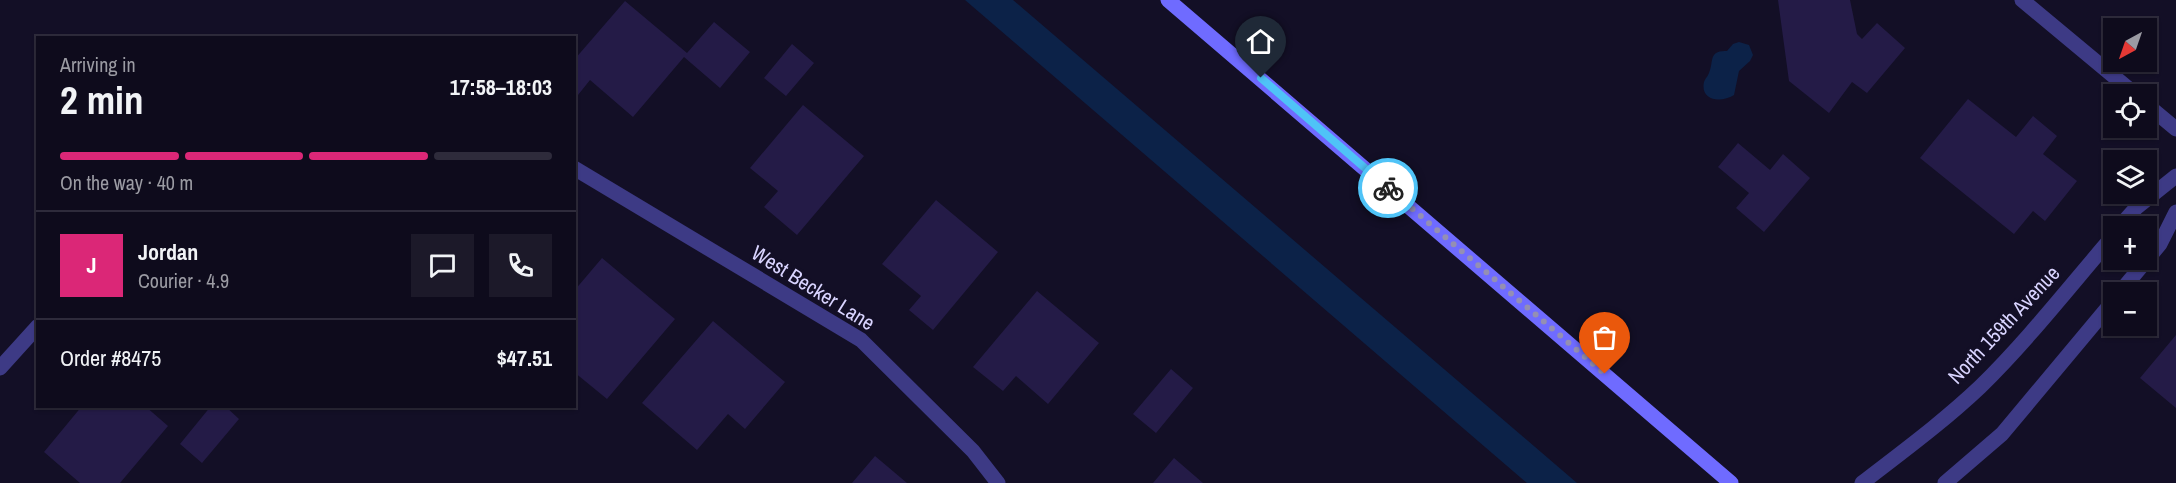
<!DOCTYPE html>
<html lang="en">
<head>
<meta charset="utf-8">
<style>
	body { margin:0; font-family:"Archivo Narrow",sans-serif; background:#1c1929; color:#f1f3f6; height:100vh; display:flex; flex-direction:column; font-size:22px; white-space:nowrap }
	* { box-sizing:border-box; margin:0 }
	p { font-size:20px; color:#9b9ba3 }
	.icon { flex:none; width:33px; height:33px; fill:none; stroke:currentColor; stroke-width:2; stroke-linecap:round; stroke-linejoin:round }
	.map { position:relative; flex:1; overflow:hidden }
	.details { position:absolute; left:36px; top:36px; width:540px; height:372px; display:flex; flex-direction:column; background:#0e0b1c; border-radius:0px; box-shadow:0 2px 4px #0004,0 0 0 2px #2e2b3b }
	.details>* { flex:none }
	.needle { width:39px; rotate:220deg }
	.buttons { position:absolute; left:2103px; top:18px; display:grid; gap:12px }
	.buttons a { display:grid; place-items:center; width:54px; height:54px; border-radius:0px; background:#0e0b1c; box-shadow:0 2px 4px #0004,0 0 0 2px #2e2b3b; font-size:30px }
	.pin { position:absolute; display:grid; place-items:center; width:51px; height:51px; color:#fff; margin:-62px -26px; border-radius:50% 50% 50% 0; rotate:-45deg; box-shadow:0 0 6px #0007 }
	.pin .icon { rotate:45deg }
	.courier { position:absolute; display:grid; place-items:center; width:60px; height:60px; margin:-30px; border:4px solid #4fc3f7; border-radius:50%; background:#fff; color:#222; box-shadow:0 2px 8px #0007 }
	.overview em { font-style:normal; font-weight:700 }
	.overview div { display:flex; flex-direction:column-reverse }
	.overview { display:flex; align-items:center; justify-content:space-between; height:102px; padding:0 24px }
	h1 { font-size:39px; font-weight:700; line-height:45px }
	.bar { display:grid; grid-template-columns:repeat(4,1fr); gap:9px 6px; align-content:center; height:72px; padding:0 24px }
	.bar i { height:8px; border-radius:4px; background:#2e2b3b }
	.bar .on { background:#db2777 }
	.bar p { grid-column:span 4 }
	.line { display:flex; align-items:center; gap:15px; padding:0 24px; border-top:2px solid #2e2b3b }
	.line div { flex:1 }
	.round { display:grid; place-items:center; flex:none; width:63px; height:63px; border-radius:0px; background:#1c1929 }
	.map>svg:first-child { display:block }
	.water { fill:#0c2248 }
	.building { fill:#241b47 }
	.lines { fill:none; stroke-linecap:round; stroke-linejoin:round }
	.street { stroke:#3d3a85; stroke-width:15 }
	.secondary { stroke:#6f6bff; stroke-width:15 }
	.done { stroke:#948fb3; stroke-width:6; stroke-dasharray:0 10.8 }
	.route { stroke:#4fc3f7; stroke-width:8 }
	.labels { text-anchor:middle; stroke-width:6; stroke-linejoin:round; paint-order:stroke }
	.street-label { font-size:21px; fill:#d9d4ff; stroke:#130f26 }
</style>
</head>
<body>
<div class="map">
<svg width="2176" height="483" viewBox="0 0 2176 483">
	<rect width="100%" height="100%" fill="#130f26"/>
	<path class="water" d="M965,0H1013L1577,483H1527Z
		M1739,42L1749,45L1753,55L1750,61L1739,71L1734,95C1721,103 1700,101 1704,82C1706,77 1707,78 1709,73C1714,62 1708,50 1727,51L1733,44Z"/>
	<path class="building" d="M1778,0H1850L1857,34L1862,39L1877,23L1905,48L1867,93L1852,82L1829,113L1789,81Z
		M625,1L687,53L714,22L750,52L720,88L684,57L633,117L590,80L578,95L574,92V60Z
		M792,44L814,63L786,96L764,78Z
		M1968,99L2016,137L2033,116L2057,136L2043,154L2077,181L2045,221L2033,211L2014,234L1920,158Z
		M803,105L864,156L797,235L764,207L778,191L750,168Z
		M1738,143L1770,170L1783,154L1810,178L1764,232L1736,208L1749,193L1718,167Z
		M936,200L998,252L933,330L909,310L921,296L882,264Z
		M602,258L675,319L607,399L574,372V291Z
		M1037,291L1099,343L1048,404L1016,376L1003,391L973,367Z
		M713,321L785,382L745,429L728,414L697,450L642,403Z
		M2176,335V408L2140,378Z
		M1171,369L1193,388L1156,433L1133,414Z
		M82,406H145L168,426L120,483H80L44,452Z
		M211,406H225L239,419L202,463L180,444Z
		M875,456L907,483H852Z
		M1174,458L1203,483H1153Z"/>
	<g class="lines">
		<path class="street" d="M2022,0L2135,94
			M2146,104L2176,129
			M574,168L861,340L973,451L998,483
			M2120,226L2136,208L2176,176
			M2120,292L2160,244L2176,212
			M0,368L38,326
			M1862,483C1902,452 1943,422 1980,387C2028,340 2070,286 2114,235
			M1945,483L2002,434L2114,300"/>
		<path class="secondary" d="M1168,0L1731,483"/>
	</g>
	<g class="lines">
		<path class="done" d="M1388,188L1605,374"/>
		<path class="route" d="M1261,78L1388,188"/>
	</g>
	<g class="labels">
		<g class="street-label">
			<text transform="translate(813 288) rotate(32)" y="7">West Becker Lane</text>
			<text transform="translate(2004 325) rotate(-47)" y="7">North 159th Avenue</text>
		</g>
	</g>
</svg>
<div class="buttons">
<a><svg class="needle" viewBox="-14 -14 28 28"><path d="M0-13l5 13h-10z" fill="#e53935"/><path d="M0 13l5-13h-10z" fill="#9b9ba3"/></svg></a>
<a><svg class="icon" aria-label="locate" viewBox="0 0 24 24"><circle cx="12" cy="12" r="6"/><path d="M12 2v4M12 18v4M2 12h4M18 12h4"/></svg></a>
<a><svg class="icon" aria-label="layers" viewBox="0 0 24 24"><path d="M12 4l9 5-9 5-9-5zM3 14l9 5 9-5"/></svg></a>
<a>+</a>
<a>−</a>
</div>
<div class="pin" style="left:1605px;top:374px;background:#ea580c"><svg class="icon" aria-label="bag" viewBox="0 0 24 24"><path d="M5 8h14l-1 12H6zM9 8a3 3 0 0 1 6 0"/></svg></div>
<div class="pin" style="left:1261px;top:78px;background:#1f2937"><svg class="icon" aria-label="home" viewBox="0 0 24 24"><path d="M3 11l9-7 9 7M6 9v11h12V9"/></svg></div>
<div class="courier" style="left:1388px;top:188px"><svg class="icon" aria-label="bike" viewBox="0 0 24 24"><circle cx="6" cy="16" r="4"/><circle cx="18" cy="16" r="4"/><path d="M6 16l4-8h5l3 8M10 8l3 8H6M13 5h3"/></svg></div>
<section class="details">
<div class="overview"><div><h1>2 min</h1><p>Arriving in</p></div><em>17:58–18:03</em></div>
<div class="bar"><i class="on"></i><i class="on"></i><i class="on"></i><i></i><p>On the way · 40 m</p></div>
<div class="line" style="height:108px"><b class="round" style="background:#db2777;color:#fff">J</b><div><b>Jordan</b><p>Courier · 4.9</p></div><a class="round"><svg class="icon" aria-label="chat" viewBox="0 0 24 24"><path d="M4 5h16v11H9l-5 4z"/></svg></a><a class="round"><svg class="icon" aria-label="phone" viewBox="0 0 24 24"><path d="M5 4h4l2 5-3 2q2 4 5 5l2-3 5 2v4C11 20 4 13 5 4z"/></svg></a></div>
<div class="line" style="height:78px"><div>Order #8475</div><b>$47.51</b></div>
</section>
</div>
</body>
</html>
